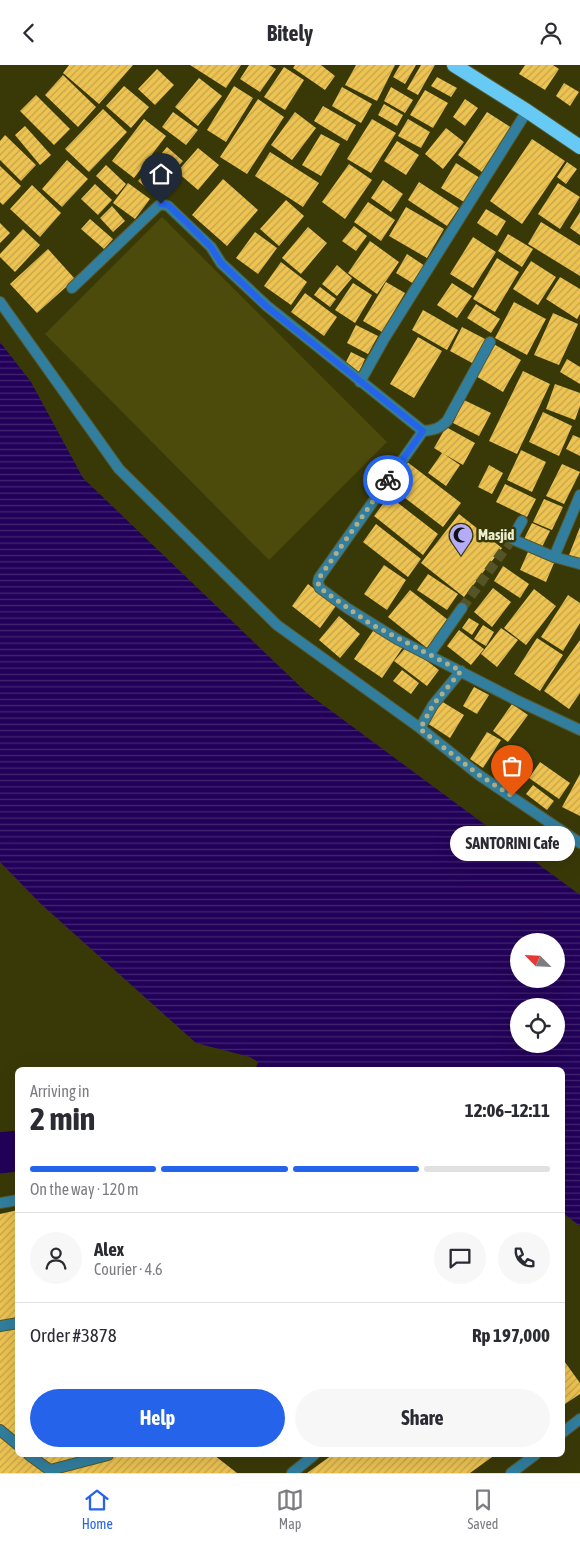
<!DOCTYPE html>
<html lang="en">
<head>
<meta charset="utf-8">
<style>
	body { margin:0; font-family:"Asap Condensed",sans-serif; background:#f7f7f7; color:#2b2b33; height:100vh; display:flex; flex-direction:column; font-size:19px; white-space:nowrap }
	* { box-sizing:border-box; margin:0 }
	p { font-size:16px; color:#7c7c81 }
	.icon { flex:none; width:28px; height:28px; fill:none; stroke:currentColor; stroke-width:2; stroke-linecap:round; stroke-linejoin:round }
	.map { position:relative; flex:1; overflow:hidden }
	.sheet { position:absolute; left:15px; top:1002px; width:550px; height:390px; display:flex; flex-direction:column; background:#fff; border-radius:8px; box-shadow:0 5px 20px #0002 }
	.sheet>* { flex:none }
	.needle { width:32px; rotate:294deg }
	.buttons { position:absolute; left:510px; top:868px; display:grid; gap:10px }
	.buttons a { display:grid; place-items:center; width:55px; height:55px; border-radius:50%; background:#fff; box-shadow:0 5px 20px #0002; font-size:25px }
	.pin { position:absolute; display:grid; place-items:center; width:42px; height:42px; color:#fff; margin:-51px -21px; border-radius:50% 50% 50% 0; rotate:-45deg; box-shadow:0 0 5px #0007 }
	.pin .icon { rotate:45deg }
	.courier { position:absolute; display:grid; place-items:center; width:50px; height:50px; margin:-25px; border:4px solid #2563eb; border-radius:50%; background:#fff; color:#222; box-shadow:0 1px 6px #0007 }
	.bubble { position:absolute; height:35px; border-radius:18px; background:#fff; box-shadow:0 5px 20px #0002; font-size:16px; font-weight:700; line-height:35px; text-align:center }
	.summary em { font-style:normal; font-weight:700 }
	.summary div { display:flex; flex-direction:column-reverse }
	.summary { display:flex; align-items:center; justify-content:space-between; height:85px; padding:0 15px }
	h1 { font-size:32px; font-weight:700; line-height:38px }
	.bar { display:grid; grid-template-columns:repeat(4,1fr); gap:8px 5px; align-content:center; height:60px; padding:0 15px }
	.bar i { height:6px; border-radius:4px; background:#e1e1e2 }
	.bar .on { background:#2563eb }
	.bar p { grid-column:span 4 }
	.line { display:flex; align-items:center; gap:12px; padding:0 15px; border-top:1px solid #e1e1e2 }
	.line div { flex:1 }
	.round { display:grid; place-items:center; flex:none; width:52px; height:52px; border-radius:26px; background:#f7f7f7 }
	.action { display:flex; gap:10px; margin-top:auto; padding:10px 15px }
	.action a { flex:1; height:58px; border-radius:30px; background:#2563eb; color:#fff; font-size:20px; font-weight:700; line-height:58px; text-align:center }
	.action a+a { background:#f7f7f7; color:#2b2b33 }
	header { display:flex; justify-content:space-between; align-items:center; height:65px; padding:0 15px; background:#fff; font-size:22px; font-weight:700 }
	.dock { display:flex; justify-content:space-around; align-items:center; height:70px; border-top:1px solid #e1e1e2; background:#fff; font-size:14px; color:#7c7c81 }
	.dock a { display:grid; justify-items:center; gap:2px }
	.dock .on { color:#2563eb }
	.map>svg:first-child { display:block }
	.garden { fill:#4c4b0c }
	.water { fill:url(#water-rules); fill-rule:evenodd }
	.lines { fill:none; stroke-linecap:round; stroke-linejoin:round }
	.river { stroke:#220059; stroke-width:41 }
	.building { fill:url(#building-hatch) }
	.minor-tunnel { stroke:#545426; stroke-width:10; stroke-dasharray:10 5; stroke-linecap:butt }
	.minor-casing { stroke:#565628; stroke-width:12 }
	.trunk-casing { stroke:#565628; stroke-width:16 }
	.minor { stroke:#317e9e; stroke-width:10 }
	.trunk { stroke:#66caf4; stroke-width:14 }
	.done { stroke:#aeaf89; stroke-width:5; stroke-dasharray:0 9 }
	.route { stroke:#2563eb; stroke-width:6 }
	.labels { text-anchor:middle; stroke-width:5; stroke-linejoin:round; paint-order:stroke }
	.poi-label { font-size:15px; font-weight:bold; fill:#edeecf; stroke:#393908; text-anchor:start }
</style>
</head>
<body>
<header><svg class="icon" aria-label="back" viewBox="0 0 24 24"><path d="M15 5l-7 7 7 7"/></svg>Bitely<svg class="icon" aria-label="person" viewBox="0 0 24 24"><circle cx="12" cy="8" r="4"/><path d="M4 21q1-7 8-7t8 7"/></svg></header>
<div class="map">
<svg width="580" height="1408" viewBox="0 0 580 1408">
	<defs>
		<pattern id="water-rules" width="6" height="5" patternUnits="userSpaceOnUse" patternTransform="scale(1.25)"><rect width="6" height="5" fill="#220059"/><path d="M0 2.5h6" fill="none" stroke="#422670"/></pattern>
		<pattern id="building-hatch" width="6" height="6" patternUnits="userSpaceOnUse" patternTransform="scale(1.25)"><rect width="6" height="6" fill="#edc351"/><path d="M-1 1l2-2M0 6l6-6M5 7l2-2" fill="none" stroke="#c4a44c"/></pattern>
	</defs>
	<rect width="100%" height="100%" fill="#393908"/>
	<path class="garden" d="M162,152L387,377L269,495L45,269Z"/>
	<path class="water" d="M0,277L31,317L83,413L307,628L580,830V1161L563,1148L562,1005H255L258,997L250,992L196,978L41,839L0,797ZM519,876H556V914H519ZM519,941H556V979H519Z"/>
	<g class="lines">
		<path class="river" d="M0,1088L18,1086"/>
	</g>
	<path class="building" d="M69,0H133L99,39L63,8Z
		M190,0H241L226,23Z
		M249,0H269L276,4L260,27L240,14Z
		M295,0H321L335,11L325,25L293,3Z
		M356,0H395L377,36L345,20Z
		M400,0H416L405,19L393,12Z
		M421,0H435L418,30L407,24Z
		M525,0H553L559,4L545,25L519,9Z
		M284,2L304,15L285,45L264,32Z
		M157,4L174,20L155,40L138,24Z
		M63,10L96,42L78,62L45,30Z
		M437,12L457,23L451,32L431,21Z
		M199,13L222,31L198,61L175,42Z
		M564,18L579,27L570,41L556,31Z
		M124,21L149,42L131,63L106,41Z
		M234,21L253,33L226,77L207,65Z
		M342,22L372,39L361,58L332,41Z
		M391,22L413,35L405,48L384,36Z
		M425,25L448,38L433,63L410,50Z
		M36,30L70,64L54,80L20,46Z
		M258,34L284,52L247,109L220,92Z
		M465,34L478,43L465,61L453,52Z
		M384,39L403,50L397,61L378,50Z
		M323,41L356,60L347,76L314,56Z
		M103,44L127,67L89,107L65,84Z
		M173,47L198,65L186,80L162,62Z
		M295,47L316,63L292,95L271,80Z
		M487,47L512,63L482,107L458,90Z
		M144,54L166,71L134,113L112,96Z
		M372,54L396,68L371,108L347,94Z
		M408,54L430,67L421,83L398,71Z
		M25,61L51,90L40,100L15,70Z
		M446,63L464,77L443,104L425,89Z
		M321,69L340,79L321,111L302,100Z
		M5,70L36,100L21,116L0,95V76Z
		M532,74L565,96L522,159L490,136Z
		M397,76L419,90L406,110L384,96Z
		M167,82L183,96L153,129L138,116Z
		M198,83L219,100L198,125L177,107Z
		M270,87L319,118L303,142L255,111Z
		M67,95L88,114L62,142L42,124Z
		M567,97L577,104L566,119L557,112Z
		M456,98L480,113L464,137L441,123Z
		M349,99L372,115L345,154L322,137Z
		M106,100L126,119L117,130L96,111Z
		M0,101L21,121L3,140L0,137Z
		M223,114L258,145L227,181L192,150Z
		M383,115L403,129L391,147L371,133Z
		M419,117L459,143L447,161L408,135Z
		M128,118L150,134L135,154L113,138Z
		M558,118L580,132L560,164L538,149Z
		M95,119L112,135L98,150L81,134Z
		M32,120L61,148L40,172L10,144Z
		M286,135L304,151L279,181L260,164Z
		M368,137L395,155L381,176L354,157Z
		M112,141L125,156L113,167L100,153Z
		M406,142L444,164L427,193L389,171Z
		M486,144L506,156L497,171L477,158Z
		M580,147V170L570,163Z
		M90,154L113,174L104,184L81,164Z
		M541,157L580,181V211L528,179Z
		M0,158L10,168L0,178Z
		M354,161L367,171L356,186L342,176Z
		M308,162L327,178L301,209L282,193Z
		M23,164L40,180L15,207L0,192V189Z
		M255,167L277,183L258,209L236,193Z
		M508,169L533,184L522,202L498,186Z
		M473,172L496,187L473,223L450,209Z
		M370,176L399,197L377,229L348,208Z
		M48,184L75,214L37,248L10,219Z
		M407,189L425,201L414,219L396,208Z
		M497,193L519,207L495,247L473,234Z
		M531,196L556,212L538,240L513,224Z
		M281,197L307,217L291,240L264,221Z
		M337,200L352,213L337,231L322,219Z
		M560,212L580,224V249L577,254L546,234Z
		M386,217L405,228L382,267L363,256Z
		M353,218L372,230L355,258L335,245Z
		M452,218L472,231L457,253L437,240Z
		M320,222L336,234L330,242L314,230Z
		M305,228L337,252L324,271L291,247Z
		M514,237L546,254L527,290L495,273Z
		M476,239L500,254L491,268L467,253Z
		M423,245L458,265L447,285L412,265Z
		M553,248L578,259L559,300L534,290Z
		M356,260L378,271L368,289L347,278Z
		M462,262L487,275L474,299L450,286Z
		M418,272L442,286L414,333L390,319Z
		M492,278L521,295L503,327L474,310Z
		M351,287L365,294L359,307L345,299Z
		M567,294L580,302V319L560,307Z
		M523,306L550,319L517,389L489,376Z
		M555,319L580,328V341L575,355L546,344Z
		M464,335L491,348L479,371L453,358Z
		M543,347L572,361L559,391L529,377Z
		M446,362L475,378L463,400L444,389L460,400L446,421L428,408L442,388L434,383Z
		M573,370L580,373V391L566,384Z
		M521,385L546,397L532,427L507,415Z
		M406,396L461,438L443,462L388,420Z
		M562,399L580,407L564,439L546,431Z
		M489,400L503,408L492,429L478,422Z
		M505,419L536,434L527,452L496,437Z
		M389,431L438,469L423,490L374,451Z
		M544,434L563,442L552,465L533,457Z
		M459,449L502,483L464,532L421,498Z
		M532,458L550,466L541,484L523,476Z
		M376,459L421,494L408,512L363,477Z
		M580,462V495L569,490Z
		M528,487L554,498L546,517L520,505Z
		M384,500L406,515L387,545L364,529Z
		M503,501L529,519L520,533L494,516Z
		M428,509L458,529L447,545L417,525Z
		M308,519L336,541L320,563L292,541Z
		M493,523L511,537L492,562L474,547Z
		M534,524L556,541L526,580L504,563Z
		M410,525L448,555L427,583L388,552Z
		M568,530L580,538V558L563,586L541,572Z
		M339,551L360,569L340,593L319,575Z
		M469,553L479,559L472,570L462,563Z
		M483,560L494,567L486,581L474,574Z
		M375,563L403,582L382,613L354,594Z
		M501,563L518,575L497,602L481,589Z
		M459,565L484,584L471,600L447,581Z
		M537,573L563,590L540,626L514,609Z
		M580,575V628L569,644L544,626Z
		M407,581L439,605L427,621L394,596Z
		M402,605L419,618L411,629L393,616Z
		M474,622L489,630L477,649L463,641Z
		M441,636L464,650L450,673L427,658Z
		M512,639L528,650L508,677L493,666Z
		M487,667L501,675L483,703L470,694Z
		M509,680L523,689L507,716L492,707Z
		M540,697L570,718L559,734L529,713Z
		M580,709V751L562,742Z
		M533,720L554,736L547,745L526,729Z
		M18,1145V1390H214L237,1408H0V1149Z
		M562,1293L580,1318V1329L562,1341Z
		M332,1390H495L470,1408H307Z"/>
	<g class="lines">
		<path class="minor-tunnel" d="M462,543L512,474"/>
		<g class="minor-casing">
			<path id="minor" d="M72,223L158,141L161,139L168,141L211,182L221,198L267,241L423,366C434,365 439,364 447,356L490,277
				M0,237L119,404L277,560L420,663
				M360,317L384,274L527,46
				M423,366L319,513L318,518L320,523L347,543L397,574L516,635L580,665
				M522,456L512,474L554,492L580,499
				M554,492L580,430
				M429,590L462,543
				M461,606L433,640L420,663L479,710L580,778
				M0,1138L18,1135
				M0,1261L18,1258
				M0,1365L18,1380
				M562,1368L580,1354
				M29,1390L54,1408
				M50,1405L108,1390
				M292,1408L314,1390
				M511,1408L535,1390"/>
		</g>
		<g class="trunk-casing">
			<path id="trunk" d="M454,0L527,46L580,82"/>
		</g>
		<use href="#minor" class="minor"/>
		<use href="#trunk" class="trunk"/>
	</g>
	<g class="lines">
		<path class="done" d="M388,415L319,513L318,518L320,523L369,558L461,606L433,640L420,664L479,710L512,731"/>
		<path class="route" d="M161,139L168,140L186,157L211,182L221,198L266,241L423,366L388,415"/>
	</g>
	<defs>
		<g id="mosque-pin" transform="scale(1.25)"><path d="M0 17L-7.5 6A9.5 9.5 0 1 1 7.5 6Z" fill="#b5acf9" stroke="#393908"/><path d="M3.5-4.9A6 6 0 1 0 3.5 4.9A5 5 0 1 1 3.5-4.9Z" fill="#111"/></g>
	</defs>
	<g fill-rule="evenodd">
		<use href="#mosque-pin" x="461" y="470"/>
	</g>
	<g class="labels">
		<g class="poi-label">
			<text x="478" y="475">Masjid</text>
		</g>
	</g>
</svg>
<div class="buttons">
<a><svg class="needle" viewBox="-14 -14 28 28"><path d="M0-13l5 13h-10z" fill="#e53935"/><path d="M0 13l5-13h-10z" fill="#7c7c81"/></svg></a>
<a><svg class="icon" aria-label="locate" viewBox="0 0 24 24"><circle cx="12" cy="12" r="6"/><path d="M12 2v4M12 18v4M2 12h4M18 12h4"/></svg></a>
</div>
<div class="pin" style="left:512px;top:731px;background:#ea580c"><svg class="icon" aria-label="bag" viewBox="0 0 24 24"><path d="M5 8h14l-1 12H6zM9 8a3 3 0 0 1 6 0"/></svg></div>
<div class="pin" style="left:161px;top:139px;background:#1f2937"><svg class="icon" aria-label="home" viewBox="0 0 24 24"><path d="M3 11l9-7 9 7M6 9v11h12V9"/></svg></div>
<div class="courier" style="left:388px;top:415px"><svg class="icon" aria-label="bike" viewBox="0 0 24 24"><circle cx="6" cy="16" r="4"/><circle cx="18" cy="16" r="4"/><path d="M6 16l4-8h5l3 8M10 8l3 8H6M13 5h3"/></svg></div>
<div class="bubble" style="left:450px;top:761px;width:125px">SANTORINI Cafe</div>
<section class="sheet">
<div class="summary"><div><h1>2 min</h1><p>Arriving in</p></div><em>12:06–12:11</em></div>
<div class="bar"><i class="on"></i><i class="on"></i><i class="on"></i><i></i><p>On the way · 120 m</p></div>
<div class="line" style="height:90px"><a class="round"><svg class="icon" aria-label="person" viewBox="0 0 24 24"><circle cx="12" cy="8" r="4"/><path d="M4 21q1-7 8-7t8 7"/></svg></a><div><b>Alex</b><p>Courier · 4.6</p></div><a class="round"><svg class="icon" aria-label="chat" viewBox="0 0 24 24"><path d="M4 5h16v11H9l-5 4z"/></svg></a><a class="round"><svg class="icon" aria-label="phone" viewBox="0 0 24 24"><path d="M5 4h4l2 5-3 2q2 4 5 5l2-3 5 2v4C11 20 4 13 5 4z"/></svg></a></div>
<div class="line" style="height:65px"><div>Order #3878</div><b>Rp 197,000</b></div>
<div class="action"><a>Help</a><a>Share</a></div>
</section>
</div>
<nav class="dock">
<a class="on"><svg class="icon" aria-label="home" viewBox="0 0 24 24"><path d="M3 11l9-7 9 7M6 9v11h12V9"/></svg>Home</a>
<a><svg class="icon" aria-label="map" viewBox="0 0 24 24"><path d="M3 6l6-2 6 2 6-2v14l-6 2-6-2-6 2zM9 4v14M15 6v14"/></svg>Map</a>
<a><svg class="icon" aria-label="saved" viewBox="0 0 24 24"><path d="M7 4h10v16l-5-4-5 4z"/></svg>Saved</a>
</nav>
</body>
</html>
